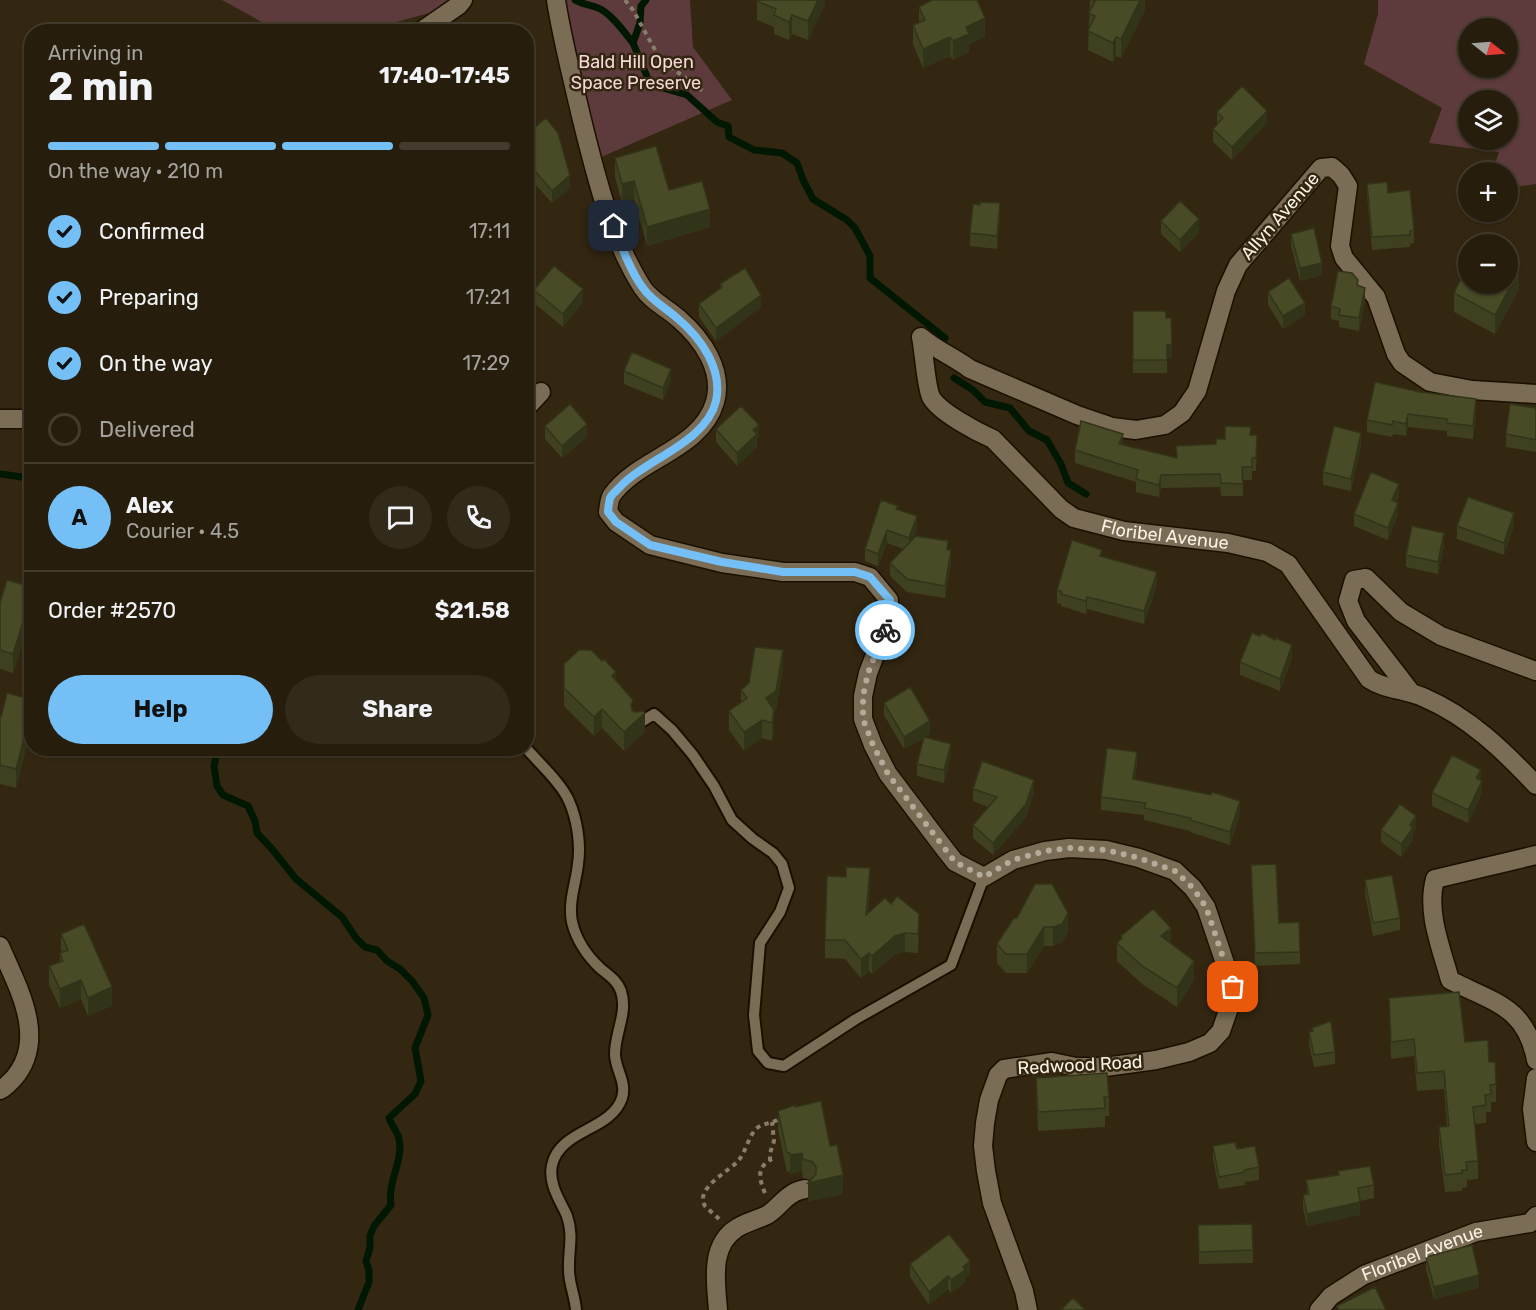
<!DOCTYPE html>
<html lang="en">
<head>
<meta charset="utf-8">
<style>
	body { margin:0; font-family:Rubik,sans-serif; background:#322a1b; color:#f1f3f6; height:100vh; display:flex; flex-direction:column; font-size:22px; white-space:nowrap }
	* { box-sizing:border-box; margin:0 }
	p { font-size:20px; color:#a4a29d }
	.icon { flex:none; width:33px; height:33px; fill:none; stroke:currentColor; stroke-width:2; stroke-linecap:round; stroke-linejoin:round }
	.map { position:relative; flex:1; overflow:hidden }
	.details { position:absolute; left:24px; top:24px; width:510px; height:732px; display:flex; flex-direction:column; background:#261d0d; border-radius:24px; box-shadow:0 2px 4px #0004,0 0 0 2px #423b2e }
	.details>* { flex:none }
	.needle { width:39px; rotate:107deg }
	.buttons { position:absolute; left:1458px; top:18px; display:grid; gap:12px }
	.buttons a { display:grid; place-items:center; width:60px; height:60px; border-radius:50%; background:#261d0d; box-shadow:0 2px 4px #0004,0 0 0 2px #423b2e; font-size:30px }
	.pin { position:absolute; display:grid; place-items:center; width:51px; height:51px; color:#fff; margin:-26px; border-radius:12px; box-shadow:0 3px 9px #0006 }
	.courier { position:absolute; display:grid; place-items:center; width:60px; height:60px; margin:-30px; border:4px solid #74c0f6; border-radius:50%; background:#fff; color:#222; box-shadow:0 2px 8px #0007 }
	.overview em { font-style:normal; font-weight:700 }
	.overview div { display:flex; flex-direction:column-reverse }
	.overview { display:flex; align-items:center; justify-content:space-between; height:102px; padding:0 24px }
	h1 { font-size:39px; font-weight:700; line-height:45px }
	.bar { display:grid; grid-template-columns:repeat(4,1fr); gap:9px 6px; align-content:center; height:72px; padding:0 24px }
	.bar i { height:8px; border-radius:4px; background:#423b2e }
	.bar .on { background:#74c0f6 }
	.bar p { grid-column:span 4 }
	.line { display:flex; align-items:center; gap:15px; padding:0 24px; border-top:2px solid #423b2e }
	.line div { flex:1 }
	.round { display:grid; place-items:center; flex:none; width:63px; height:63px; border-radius:32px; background:#322a1b }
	ol { padding:0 24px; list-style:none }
	li { display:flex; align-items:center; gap:18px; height:66px }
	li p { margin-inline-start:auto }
	li .icon { padding:6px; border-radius:50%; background:#74c0f6; color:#111; stroke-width:4 }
	li:last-child { color:#a4a29d }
	li i { width:33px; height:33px; border:3px solid #423b2e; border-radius:50% }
	.button { display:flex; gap:12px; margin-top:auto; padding:12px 24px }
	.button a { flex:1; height:69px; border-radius:36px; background:#74c0f6; color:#111; font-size:24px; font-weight:700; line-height:69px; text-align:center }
	.button a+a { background:#322a1b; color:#f1f3f6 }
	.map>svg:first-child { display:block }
	.green { fill:#5d3a3b; fill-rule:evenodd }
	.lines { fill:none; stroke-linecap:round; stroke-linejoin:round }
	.stream { stroke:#001802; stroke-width:7 }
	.lane-casing { stroke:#1b1000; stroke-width:14 }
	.street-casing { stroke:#1b1000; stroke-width:21 }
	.path { stroke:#877d6b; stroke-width:4; stroke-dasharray:4.5 4.5; stroke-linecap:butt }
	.lane { stroke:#7b6d55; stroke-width:10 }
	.street { stroke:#7b6d55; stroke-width:18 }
	.wall { fill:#3e4020 }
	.shaded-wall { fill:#32341a }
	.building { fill:#484b25; stroke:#32341a; stroke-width:1.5 }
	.done { stroke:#b4ab9b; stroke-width:6; stroke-dasharray:0 10.8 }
	.route { stroke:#74c0f6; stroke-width:8 }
	.labels { text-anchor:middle; stroke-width:5; stroke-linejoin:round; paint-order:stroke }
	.park-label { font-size:18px; fill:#f7d7d7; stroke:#332711 }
	.street-label { font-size:18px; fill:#faf2e5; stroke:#332711 }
</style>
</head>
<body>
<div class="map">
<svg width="1536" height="1310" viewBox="0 0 1536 1310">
	<rect width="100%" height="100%" fill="#332711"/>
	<path class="green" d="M222,0H463L459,5L359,32L278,31Z
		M556,0H690L693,47L732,100L592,161Z
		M1378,0H1536V184L1508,188V172H1492L1499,152L1429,143L1442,108L1364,64L1378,14ZM1468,28H1508V68H1468ZM1468,100H1508V140H1468Z"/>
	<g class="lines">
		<path class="stream" d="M575,0C583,4 590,5 598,8C610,12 625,33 633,43
			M646,0L641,6L640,23L633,43L648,79L663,88L687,95L717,122L728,126L729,137L754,150L782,153L797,163L803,180L813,199L847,220L855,228L870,256V278L945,338
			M954,378L973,390L985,402L1010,408L1029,431L1047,440L1061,464L1068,483L1086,494
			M0,474L22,477L32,483
			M218,748L214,766L217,786L223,795L248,806L255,821L257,833L272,849L296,879L342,917L356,938L365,947L377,950L387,961L400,969L412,981L424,998L428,1015L415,1048L421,1081L415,1094L389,1118C391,1125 398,1132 399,1139C404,1160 387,1182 391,1205L374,1226L370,1236V1248L366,1261L369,1271V1282L358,1310"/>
		<g class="lane-casing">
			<path id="lane" d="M638,724L654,714L672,730L693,755L714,786L732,820L753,839L773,853L782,864L789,888L780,912L760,943L754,1015L758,1051L768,1063L784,1066L856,1019L951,965L984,877
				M526,748C539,763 562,784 569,801C577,819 581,844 578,864C576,883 568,902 572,922C576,939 587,956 600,968C608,975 617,980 621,991C628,1013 615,1032 615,1054C615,1069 627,1082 622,1098C611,1131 560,1129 552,1165C548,1184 560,1200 567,1216C574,1236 568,1251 569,1270C569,1284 575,1296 576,1310"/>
		</g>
		<g class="street-casing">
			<g id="street">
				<path d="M556,0C562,39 572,77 581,116C595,173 610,236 642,287C651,301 667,308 679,319C702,339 724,370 715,402C701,450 638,458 612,495C609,499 609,506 608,512L616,522L650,545L722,563L783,572H855L870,577L889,600L887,624L868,673L863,696V719L873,745L888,774L944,848L955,862L984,877L1013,860L1045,851L1069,848L1106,850L1139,858L1175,871L1193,888L1206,907L1233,987L1229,1008L1221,1031L1210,1043L1189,1052L1156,1060L1105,1067H1076L1052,1062L1004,1069L998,1075L989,1100L985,1123L983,1146L986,1171L992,1203L1024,1291L1028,1310"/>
				<path d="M420,32L459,5L463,0"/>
				<path id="s1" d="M1536,394L1472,390L1430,382L1402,363L1396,354L1376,297L1344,258L1340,246L1348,186L1341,175L1332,167L1321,168L1238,265L1226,291L1197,391L1182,413L1165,425L1136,430L1112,427L1077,415L970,369C954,357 936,350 921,337C924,351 926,387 931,397C939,412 977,432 993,439L1061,509L1074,518L1124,531L1228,543L1267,552L1288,564L1369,679C1385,690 1406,689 1425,698C1469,717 1504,751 1536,785"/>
				<path d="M526,408L541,392"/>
				<path d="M0,419H32"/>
				<path d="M1410,691L1356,621L1348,601L1354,580L1366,578L1401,612L1441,636L1536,671"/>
				<path d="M1536,855L1435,879C1426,912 1441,947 1450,980C1492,1002 1526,1006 1536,1060"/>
				<path d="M0,946C17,986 48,1038 14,1078C9,1083 6,1087 0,1090"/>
				<path d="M1536,1078L1532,1109L1536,1142"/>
				<path d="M718,1310C716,1283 709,1245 737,1228C746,1222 757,1220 767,1215C777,1209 783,1199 792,1194C796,1191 801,1190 805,1189"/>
				<path id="s2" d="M1319,1310L1331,1296L1364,1275L1476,1232L1530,1223L1536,1216"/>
			</g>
		</g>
		<path class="path" d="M625,0L633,10L660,59L704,92
			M770,1161V1153L774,1141L772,1122
			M765,1193C759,1179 756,1167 772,1159
			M719,1219C715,1215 709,1210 705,1206C694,1188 730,1171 739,1160C746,1151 749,1135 757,1128C765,1122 775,1124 782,1116"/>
		<use href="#lane" class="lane"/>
		<use href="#street" class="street"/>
	</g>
	<path class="wall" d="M825,0V4L808,40L792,34L789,40L774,34V27L757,20V1Z
		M1090,0H1145V10L1121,58L1116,56L1113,62L1088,50Z
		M919,7L985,37L969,44V52L953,60L950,56L923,68L913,44V25L919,22Z
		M1217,112L1267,123L1232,160L1213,142V129L1217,125Z
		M526,135L570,188L552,203L535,184L526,172Z
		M615,158L669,190L710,227L647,246L634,199L622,203L615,177Z
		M1367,184L1414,230V243L1410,244V247L1372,250L1367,196Z
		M1000,216L997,249L970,246V233Z
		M1161,221L1199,232L1180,252L1161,234Z
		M1291,234L1322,275L1300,281L1291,246Z
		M720,284L761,307L716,341L699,317V304L720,289Z
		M1358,286L1365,301L1359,331L1339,327V321L1331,319V306Z
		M1519,289L1495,334L1454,312V293Z
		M534,290L583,302L563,327L534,303Z
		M1268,292L1305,315L1283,329L1268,305Z
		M1133,311L1166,318L1172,357L1167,358V373H1133Z
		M624,371L671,381L663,400L624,384Z
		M1375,382L1476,412L1473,439L1447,436V431L1408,427L1406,436L1393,434L1392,437L1367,432V420Z
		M1536,408V452L1506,447V434Z
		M545,426L587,437L562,458L545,439Z
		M716,429L759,438L757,439V447L737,466L716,442Z
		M1251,435L1257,448L1256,471H1252V480H1243V496H1221L1220,487L1161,488L1159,497L1136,492V482L1075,463V450L1123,445L1176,458L1216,444L1225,439Z
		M1361,446L1351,491L1323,485V472Z
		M1399,496L1396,502L1398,515L1388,540L1354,526V514Z
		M898,510L917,529L913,539L948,550L951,563L945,598L907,592L890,576V563L904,549L887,543L878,566L865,561V549Z
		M1457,526H1514L1504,555L1457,539Z
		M1444,546L1438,574L1406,567V555Z
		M1102,557L1157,585L1144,624L1087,609L1086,614L1061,606V604L1057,603V590Z
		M32,587V612L13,673L0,669V603Z
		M1292,658L1280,691L1240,675V662Z
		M564,664L616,681L645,732L624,751L602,728L594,736L564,706Z
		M783,668L776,710L774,711V729L772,741L762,738L744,751L729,730V711L741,703V690Z
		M32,700V725L16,788L0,784V717Z
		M884,703L930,734L925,737L951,756L944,783L917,776V764L924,738L904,749L884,715Z
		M1137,764L1135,779L1240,814L1230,845L1190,832V831L1144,820V815L1101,810V797Z
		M973,789L1034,793L1026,817L993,855L973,838V825L988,807L973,801Z
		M1432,793H1482L1468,823L1432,806Z
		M1416,829L1413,834V840L1401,857L1381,842V830Z
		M1251,865L1279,923L1300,952V964L1255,966Z
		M1365,880L1400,918V930L1373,936L1365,893Z
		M870,887L868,914L919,933L918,953L905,952L895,954L872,974L869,971L861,978L845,959L825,958V940Z
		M1017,918L1068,932L1062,942L1053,946H1044L1027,973H1006L997,963V944Z
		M61,934L112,1006L88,1016L81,999L60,1008L49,985V966L60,962V953L61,952Z
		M1121,936L1171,943L1194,980L1177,1007L1142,984L1117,961V943L1121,940Z
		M1389,998L1465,1042L1489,1062L1496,1084V1102H1491V1112H1486V1123L1475,1124L1478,1161V1179L1467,1180V1187L1462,1188V1191L1445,1192L1439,1144V1127L1447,1126L1444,1089L1417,1091L1414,1056L1391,1059Z
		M1312,1028L1335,1052V1064L1314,1067L1309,1045V1032L1312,1031Z
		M1036,1078L1109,1097V1116H1105V1127L1038,1131L1036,1097Z
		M778,1111L830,1146L843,1194L808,1201L810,1180L803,1178L802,1171L790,1174V1171L787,1172L778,1130Z
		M1213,1146L1237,1149L1259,1167V1180L1245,1182V1185L1219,1189L1213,1159Z
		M1306,1180L1374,1185V1198L1360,1201V1215L1307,1226L1303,1208V1195L1307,1194Z
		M1198,1225L1253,1250V1263L1199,1264Z
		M1426,1257L1479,1288L1434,1299L1426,1269Z
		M910,1264L970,1274L965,1278V1282L951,1293L948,1289L929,1305L910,1277Z"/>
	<path class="shaded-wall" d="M818,0H825V4L808,40V21Z
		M1139,0H1145V10L1121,58V39Z
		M792,15V34L789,40V22Z
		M985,18V37L969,44V52L953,60V41L966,27Z
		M950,37V56L923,68V49Z
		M1116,37V56L1113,62V43Z
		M1267,111V123L1232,160V147Z
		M570,175V188L552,203V191Z
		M634,181V199L622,203V184Z
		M1000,203V216L997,249V236Z
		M710,209V227L647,246V227Z
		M1199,219V232L1180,252V240Z
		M1322,263V275L1300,281V268Z
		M1519,270V289L1495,334V315Z
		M1365,288V301L1359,331V318Z
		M583,289V302L563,327V314Z
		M761,295V307L716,341V328Z
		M1305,303V315L1283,329V316Z
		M532,341V354L526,362V350Z
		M1172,344V357L1167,358V345Z
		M671,369V381L663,400V388Z
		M1476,399V412L1473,439V426Z
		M1408,414V427L1406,436V424Z
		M587,424V437L562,458V446Z
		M759,425V438L757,439V447L737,466V453L753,430Z
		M1361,433V446L1351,491V479Z
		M1123,434V447L1119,444Z
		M1161,475V488L1159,497V485Z
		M1399,484V496L1392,513V500Z
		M1398,503V515L1388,540V528Z
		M1514,513V526L1504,555V543Z
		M917,516V529L909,550V538Z
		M887,530V543L878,566V554Z
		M1444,533V546L1438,574V562Z
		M951,550V563L945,598V586Z
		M1157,572V585L1144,624V611Z
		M32,593V612L13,673V654Z
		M1087,597V609L1086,614V601Z
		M1292,645V658L1280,691V679Z
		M783,650V668L776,710L774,711V729L772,741V723L766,698Z
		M616,672V691L612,676Z
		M32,707V725L16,788V769Z
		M602,709V728L594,736V717Z
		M645,713V732L624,751V732Z
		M762,720V738L744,751V732Z
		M930,721V734L904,749V737Z
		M951,744V756L944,783V770Z
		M1137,752V764L1133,791V779Z
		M1481,770V782L1476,778Z
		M1034,780V793L1026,817L993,855V843Z
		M1482,781V793L1468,823V810Z
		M1240,801V814L1230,845V832Z
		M1416,816V829L1413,834V840L1401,857V844L1410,825Z
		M870,868V887L866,934V915Z
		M1068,913V932L1062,942L1053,946V927Z
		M919,914V933L918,953V934Z
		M1044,927V946L1027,973V954Z
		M1171,928V947L1161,936Z
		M905,933V952L895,954L872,974V956L895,936Z
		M869,953V971L861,978V959Z
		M1194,961V980L1177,1007V988Z
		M81,980V999L60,1008V989Z
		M112,987V1006L88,1016V998Z
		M802,1153V1171L790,1174V1155Z
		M843,1175V1194L808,1201V1183Z
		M1360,1202V1215L1307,1226V1214Z
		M970,1261V1274L965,1278V1282L951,1293V1280L963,1267Z
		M1479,1275V1288L1434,1299V1287Z
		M948,1276V1289L929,1305V1292Z"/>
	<path class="building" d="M758,0H818L808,21L792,15L789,22L774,15L776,9L757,1Z
		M932,0H977L985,18L966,27L969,34L953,41L950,37L923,49L913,25L925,20L919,7Z
		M1092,0H1140L1121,39L1116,37L1113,43L1088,31L1095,16L1089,13L1095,1Z
		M1242,86L1267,111L1232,147L1213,129L1223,118L1217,112Z
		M546,118L558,133L570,175L552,191L535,171L526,159V135Z
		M656,146L669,190L702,181L710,209L647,227L634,181L622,184L615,158Z
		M1387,182L1388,193L1410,190L1414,230L1410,231V235L1372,237L1367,184Z
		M1180,201L1199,219L1180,240L1161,221Z
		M980,202L1000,203L997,236L970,233L973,204L980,205Z
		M1314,228L1322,263L1300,268L1291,234Z
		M1508,264L1519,270L1495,315L1454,293L1468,265V284H1508Z
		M554,266L583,289L563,314L534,290Z
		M745,268L761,295L716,328L699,304L722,287L720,284Z
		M1338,271L1352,273L1358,280L1357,285L1365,288L1359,318L1339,315L1340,309L1331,306Z
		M1289,278L1305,303L1283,316L1268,292Z
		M1133,311H1166V318H1171L1172,344L1167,345V360H1133Z
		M526,338L532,341L526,350Z
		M632,352L671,369L663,388L624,371Z
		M1375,382L1420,392L1476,399L1473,426L1447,423V419L1408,414L1406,424L1393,421L1392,425L1367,420Z
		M570,404L587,424L562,446L545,426Z
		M1510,404L1536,408V440L1506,434Z
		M741,406L759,425L753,430L757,434L737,453L716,429Z
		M1081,421L1123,434L1119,444L1177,458L1176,446L1216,444V439H1225V426L1251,427L1250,435H1257L1256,458H1252V467H1242L1243,484L1221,483L1220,474L1161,475L1159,485L1136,479L1138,470L1075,450Z
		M1334,426L1361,433L1351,479L1323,472Z
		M1371,472L1399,484L1392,500L1398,503L1388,528L1354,514Z
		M1468,497L1514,513L1504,543L1457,526Z
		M881,500L898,506L896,509L917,516L909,538L887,530L878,554L865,549Z
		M1412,526L1444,533L1438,562L1406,555Z
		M916,536L948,541L947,550H951L945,586L907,579L890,563Z
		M1072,540L1102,550L1100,556L1157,572L1144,611L1087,597L1086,601L1061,594L1062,592L1057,590Z
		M7,580L32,587V593L13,654L0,650V603Z
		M1252,633L1260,636L1262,633L1275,640L1276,638L1292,645L1280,679L1240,662Z
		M755,647L783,650L776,691L766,698L774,710L772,723L762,720L744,732L729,711L747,698L741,690L749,683Z
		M579,650H591L602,661L604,659L616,672L612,676L633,700L631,705L632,710L635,712L643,711L645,713L624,732L602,709L594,717L564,688V664Z
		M910,687L930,721L904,737L884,703Z
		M7,693L32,700V707L16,769L0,765V717H1Z
		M924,737L951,744L944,770L917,764Z
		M1107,748L1137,752L1133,779L1211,795L1212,792L1240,801L1230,832L1190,820L1191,818L1144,808L1146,803L1101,797Z
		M1452,755L1481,770L1476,778L1482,781L1468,810L1432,793Z
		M982,761L1034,780L1026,804L993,843L973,825L997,797L973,789Z
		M1400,804L1416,816L1410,825L1413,828L1401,844L1381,830Z
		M1276,864L1279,923L1299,922L1300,952L1255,953L1251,865Z
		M846,867L870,868L866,915L885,898L891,904L897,896L919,914L918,934L905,933L895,936L872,956L869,953L861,959L845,940H825L827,876L846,877Z
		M1392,875L1400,918L1373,923L1365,880Z
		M1035,884H1052L1068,913L1062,924L1053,927H1044L1027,954H1006L997,944L1014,918H1017Z
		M1153,909L1171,928L1161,936L1194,961L1177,988L1142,966L1117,943L1122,938L1121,936Z
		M84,924L112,987L88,998L81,980L60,989L49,966L63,961L60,953L68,950L61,934Z
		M1459,992L1465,1042L1488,1040L1489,1062H1495L1496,1084L1490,1085L1491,1094L1485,1095L1486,1105L1473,1107L1478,1161L1466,1162L1467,1170H1462V1173L1445,1175L1439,1127L1449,1126L1444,1071L1417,1073L1414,1039L1391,1042L1389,998Z
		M1331,1021L1335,1052L1314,1055L1309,1032L1313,1031L1312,1028Z
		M1107,1073L1109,1097H1104L1105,1108L1038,1112L1036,1078Z
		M821,1101L830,1146L837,1145L843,1175L808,1183L816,1174V1167L813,1162L803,1159L802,1153L790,1155V1153H787L778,1111L795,1105V1107Z
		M1235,1142L1237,1149L1255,1146L1259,1167L1244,1170L1245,1172L1219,1177L1213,1146Z
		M1370,1166L1374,1185L1358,1188L1360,1202L1307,1214L1303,1195L1309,1194L1306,1180L1339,1175L1338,1171Z
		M1252,1224L1253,1250L1199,1252L1198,1225Z
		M949,1234L970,1261L963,1267L965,1270L951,1280L948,1276L929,1292L910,1264Z
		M1472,1245L1479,1275L1434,1287L1426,1257Z
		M1375,1287L1386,1310H1339L1337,1306Z
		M1073,1298L1085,1310H1061Z"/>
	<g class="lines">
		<path class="done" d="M885,630L868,673L863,696V719L873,745L888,774L955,862L984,877L1013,860L1045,851L1069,848L1106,850L1139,858L1175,871L1193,888L1206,907L1233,987"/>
		<path class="route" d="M614,226C620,244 632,274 643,288C652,301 666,308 677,318C701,338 723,369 716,401C706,443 645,459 619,488C616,491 612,494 610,498C609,503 608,508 608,512L616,522L650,545L722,562L783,572H855L870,577L890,600L885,630"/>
	</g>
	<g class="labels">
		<g class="park-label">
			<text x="636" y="68">Bald Hill Open<tspan x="636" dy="21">Space Preserve</tspan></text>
		</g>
		<g class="street-label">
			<text transform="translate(1280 216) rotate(-49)" y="6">Allyn Avenue</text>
			<text dy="6" stroke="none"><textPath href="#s1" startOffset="1288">Floribel Avenue</textPath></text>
			<text transform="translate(1080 1065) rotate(-3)" y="6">Redwood Road</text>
			<text dy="6" stroke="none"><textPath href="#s2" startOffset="120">Floribel Avenue</textPath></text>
		</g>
	</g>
</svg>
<div class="buttons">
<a><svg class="needle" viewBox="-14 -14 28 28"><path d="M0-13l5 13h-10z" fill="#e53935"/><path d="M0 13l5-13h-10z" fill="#a4a29d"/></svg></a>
<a><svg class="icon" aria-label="layers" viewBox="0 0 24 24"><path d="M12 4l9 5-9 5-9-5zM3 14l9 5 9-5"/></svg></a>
<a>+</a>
<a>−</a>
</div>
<div class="pin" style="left:1233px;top:987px;background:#ea580c"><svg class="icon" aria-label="bag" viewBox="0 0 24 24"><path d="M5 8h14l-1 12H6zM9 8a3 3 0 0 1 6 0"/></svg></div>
<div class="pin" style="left:614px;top:226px;background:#1f2937"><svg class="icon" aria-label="home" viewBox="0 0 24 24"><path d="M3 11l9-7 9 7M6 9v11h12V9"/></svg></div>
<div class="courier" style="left:885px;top:630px"><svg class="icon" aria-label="bike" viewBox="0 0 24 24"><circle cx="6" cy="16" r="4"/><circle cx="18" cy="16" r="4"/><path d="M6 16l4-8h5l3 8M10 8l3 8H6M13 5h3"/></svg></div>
<section class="details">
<div class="overview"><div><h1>2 min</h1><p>Arriving in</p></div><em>17:40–17:45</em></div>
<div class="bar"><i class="on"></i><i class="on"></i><i class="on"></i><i></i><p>On the way · 210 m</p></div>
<ol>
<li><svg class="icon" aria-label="check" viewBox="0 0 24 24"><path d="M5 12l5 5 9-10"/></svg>Confirmed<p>17:11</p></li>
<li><svg class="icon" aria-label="check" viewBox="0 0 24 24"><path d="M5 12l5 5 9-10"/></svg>Preparing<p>17:21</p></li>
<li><svg class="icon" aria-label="check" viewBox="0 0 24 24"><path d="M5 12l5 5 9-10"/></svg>On the way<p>17:29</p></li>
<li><i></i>Delivered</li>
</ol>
<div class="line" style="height:108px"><b class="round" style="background:#74c0f6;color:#111">A</b><div><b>Alex</b><p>Courier · 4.5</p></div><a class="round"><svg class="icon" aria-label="chat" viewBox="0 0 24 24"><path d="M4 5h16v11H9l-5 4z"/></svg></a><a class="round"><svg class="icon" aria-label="phone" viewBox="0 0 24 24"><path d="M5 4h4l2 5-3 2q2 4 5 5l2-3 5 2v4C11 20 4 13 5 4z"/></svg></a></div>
<div class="line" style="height:78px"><div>Order #2570</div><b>$21.58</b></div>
<div class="button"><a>Help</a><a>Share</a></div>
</section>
</div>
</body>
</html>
